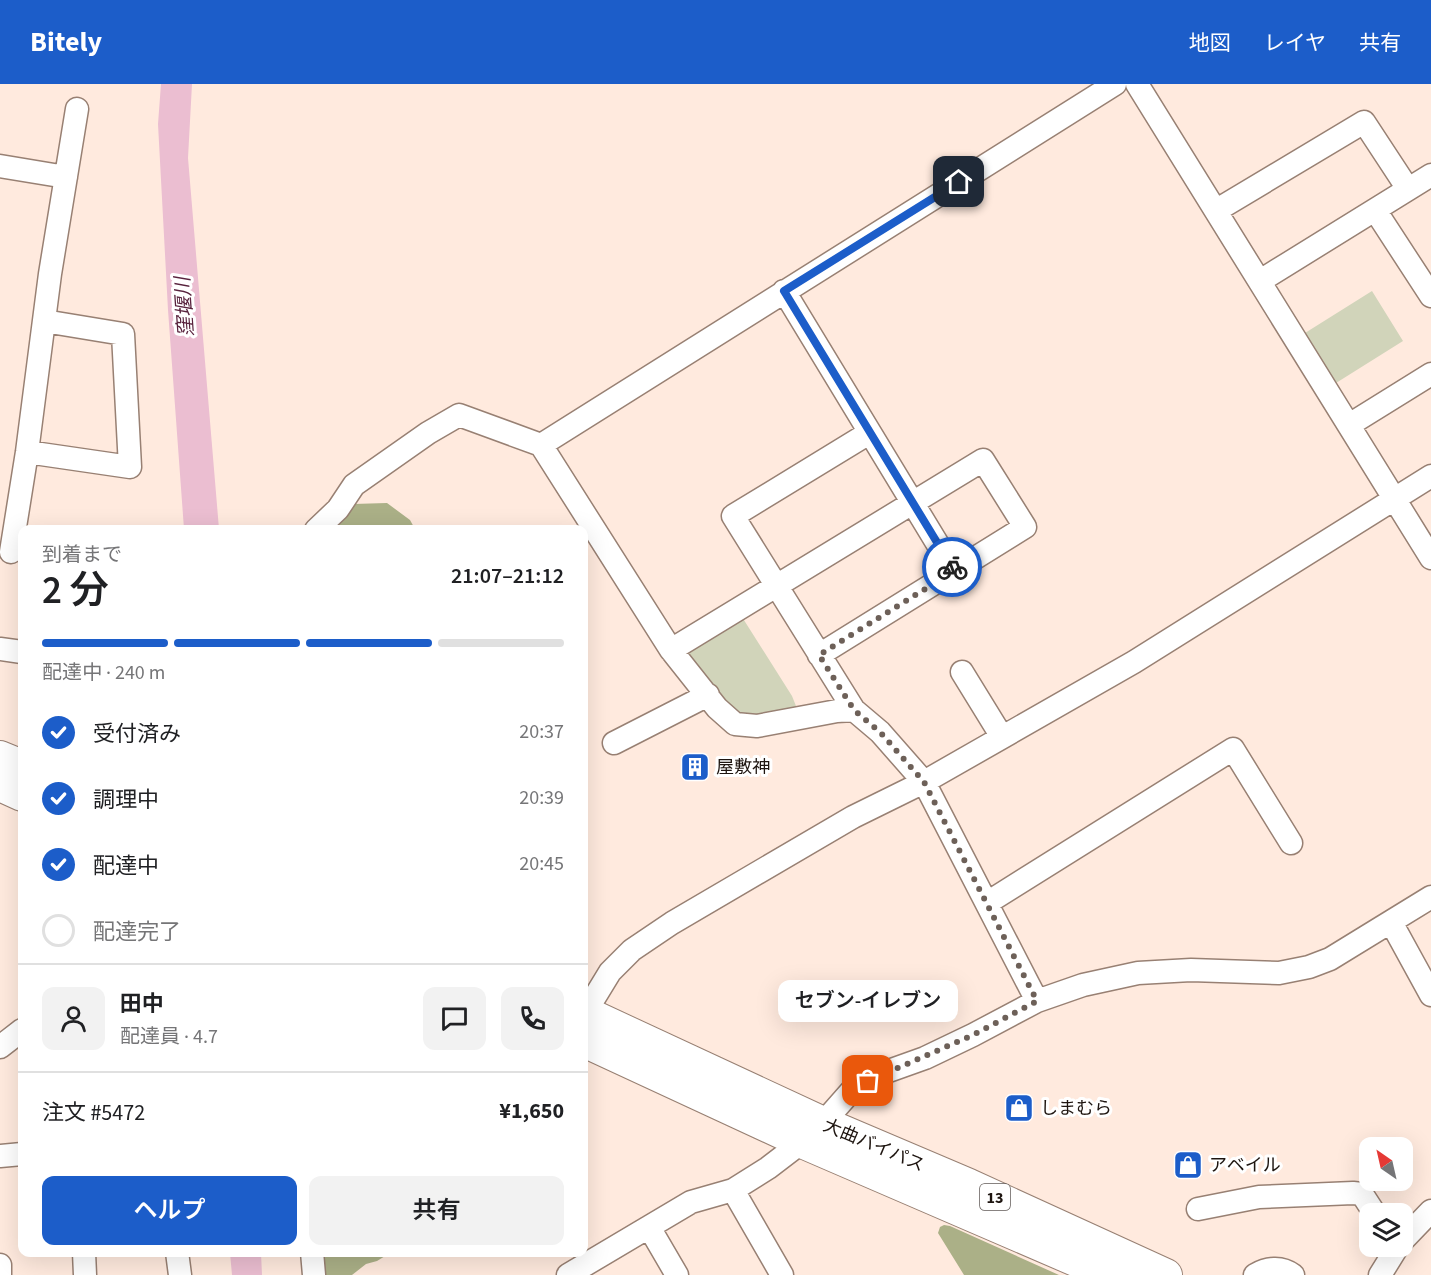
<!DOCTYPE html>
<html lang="ja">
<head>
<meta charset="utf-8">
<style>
	body { margin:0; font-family:"Source Sans 3","Noto Sans JP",sans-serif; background:#f2f2f2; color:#202124; height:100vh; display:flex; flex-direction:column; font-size:22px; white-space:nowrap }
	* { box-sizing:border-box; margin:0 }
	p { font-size:20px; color:#757577 }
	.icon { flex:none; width:33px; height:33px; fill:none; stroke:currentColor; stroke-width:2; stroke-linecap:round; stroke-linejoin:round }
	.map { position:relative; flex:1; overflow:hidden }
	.details { position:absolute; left:18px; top:441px; width:570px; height:732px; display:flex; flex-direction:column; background:#fff; border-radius:12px; box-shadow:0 6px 24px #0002 }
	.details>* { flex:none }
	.needle { width:39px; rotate:326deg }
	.fabs { position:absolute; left:1359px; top:1053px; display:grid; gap:12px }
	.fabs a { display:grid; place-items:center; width:54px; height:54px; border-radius:12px; background:#fff; box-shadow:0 6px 24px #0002; font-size:30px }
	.pin { position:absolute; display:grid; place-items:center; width:51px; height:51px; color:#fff; margin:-26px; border-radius:12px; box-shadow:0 3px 9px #0006 }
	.courier { position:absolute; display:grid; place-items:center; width:60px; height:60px; margin:-30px; border:4px solid #1c5dc9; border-radius:50%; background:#fff; color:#222; box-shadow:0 2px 8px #0007 }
	.bubble { position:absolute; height:42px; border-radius:12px; background:#fff; box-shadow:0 6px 24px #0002; font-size:20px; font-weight:600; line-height:42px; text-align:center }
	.summary em { font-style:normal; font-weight:600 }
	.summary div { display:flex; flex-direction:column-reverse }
	.summary { display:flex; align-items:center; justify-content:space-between; height:102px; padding:0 24px }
	h1 { font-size:39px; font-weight:600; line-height:45px }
	.bar { display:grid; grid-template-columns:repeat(4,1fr); gap:9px 6px; align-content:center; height:72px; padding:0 24px }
	.bar i { height:8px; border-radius:4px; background:#e0e0e0 }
	.bar .selected { background:#1c5dc9 }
	.bar p { grid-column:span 4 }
	.line { display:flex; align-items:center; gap:15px; padding:0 24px; border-top:2px solid #e0e0e0 }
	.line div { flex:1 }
	.round { display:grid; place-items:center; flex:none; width:63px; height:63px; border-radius:12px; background:#f2f2f2 }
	ol { padding:0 24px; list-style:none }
	li { display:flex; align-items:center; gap:18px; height:66px }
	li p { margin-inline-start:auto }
	li .icon { padding:6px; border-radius:50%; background:#1c5dc9; color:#fff; stroke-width:4 }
	li:last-child { color:#757577 }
	li i { width:33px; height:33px; border:3px solid #e0e0e0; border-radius:50% }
	.action { display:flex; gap:12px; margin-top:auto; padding:12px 24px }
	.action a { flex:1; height:69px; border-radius:12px; background:#1c5dc9; color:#fff; font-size:24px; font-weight:600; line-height:69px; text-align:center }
	.action a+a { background:#f2f2f2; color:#202124 }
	header { display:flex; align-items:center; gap:36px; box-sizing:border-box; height:84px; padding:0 30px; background:#1c5dc9; color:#fff }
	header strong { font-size:28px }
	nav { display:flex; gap:33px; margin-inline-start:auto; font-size:21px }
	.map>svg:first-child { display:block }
	.green { fill:#d1d4ba }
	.forest { fill:#abb087 }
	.water { fill:#ebbed1 }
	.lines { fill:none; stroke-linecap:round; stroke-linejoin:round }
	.minor-casing { stroke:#988073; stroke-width:25 }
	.highway-casing { stroke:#988073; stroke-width:34 }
	.minor { stroke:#fff; stroke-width:22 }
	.highway { stroke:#fff; stroke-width:32 }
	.done { stroke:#6d6058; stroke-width:6; stroke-dasharray:0 10.8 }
	.route { stroke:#1c5dc9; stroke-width:8 }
	.labels { text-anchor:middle; stroke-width:6; stroke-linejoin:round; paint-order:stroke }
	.shield { fill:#fff; stroke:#625b58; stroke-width:1.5 }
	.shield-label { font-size:16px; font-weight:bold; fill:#1e1510 }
	.poi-label { font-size:18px; fill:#1e1510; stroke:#fff; text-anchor:start }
	.street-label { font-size:18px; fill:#1e1510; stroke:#fff }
	.water-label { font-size:20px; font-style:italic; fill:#58223d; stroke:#fff }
</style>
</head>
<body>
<header>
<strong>Bitely</strong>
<nav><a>地図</a><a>レイヤ</a><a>共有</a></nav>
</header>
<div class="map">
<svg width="1431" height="1191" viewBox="0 0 1431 1191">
	<rect width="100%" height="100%" fill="#ffeade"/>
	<path class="green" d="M1372,207L1403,257L1336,299L1305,249Z
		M742,533L792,612L796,622L794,627L741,636L688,578L687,566Z"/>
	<path class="forest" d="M387,419L410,436L415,445L327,446L353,420Z
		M944,1141L950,1142L1059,1191H964L938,1149L940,1143Z
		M317,1169H390L377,1177L366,1180L352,1191H318Z"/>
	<path class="water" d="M161,0H192L188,74L219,445H184L168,226L158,40Z
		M230,1169H261L262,1191H232Z"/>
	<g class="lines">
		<g class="minor-casing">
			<path id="minor" d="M1137,0L1431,474
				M0,82L66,93
				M1217,126L1364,38L1408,105
				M1375,126L1431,212
				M1260,197L1431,91
				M784,207L954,487
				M1349,341L1431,290
				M541,361L1115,0
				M27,368L130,383L123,250L44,237
				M316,446L338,425L354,401L428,349L459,331L541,361L671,566L717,624L735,640L757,642L837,627L854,626L880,648L924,698L1037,917
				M11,468L27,368L50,190L77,25
				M0,565L22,568
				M671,566L983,376L1025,443L819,571
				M962,588L1002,653
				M854,626L733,432L869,349
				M614,659L708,611
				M987,819L1233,665L1291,759
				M1391,838L1431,911
				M585,929L610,888L632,866L672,839L853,733L924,698L1134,578L1431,392
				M0,963L22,946
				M0,1072L22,1070
				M733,1106L782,1191
				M1198,1125L1259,1113L1353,1109L1362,1110L1375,1130
				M649,1143L677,1191
				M1402,1157L1431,1127
				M84,1168L85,1191
				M177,1168L180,1191
				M312,1168L314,1191
				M0,1181V1191
				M568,1191L691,1118L733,1106L768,1084L802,1058L823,1039L853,1005L883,989L925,974L973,951L1037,917L1083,901L1138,889L1191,886L1279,889L1309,883L1330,875L1431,813
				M1255,1191C1267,1184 1281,1182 1293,1191
				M1380,1191L1398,1162"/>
		</g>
		<g class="highway-casing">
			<path id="highway" d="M0,673L22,682
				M0,701L22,711
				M584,928L823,1039L969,1101L1166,1191
				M584,957L802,1058L1110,1191"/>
		</g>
		<use href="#minor" class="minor"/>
		<use href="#highway" class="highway"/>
	</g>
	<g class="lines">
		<path class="done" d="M868,997L973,951L1037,917L924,698L880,648L854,626L819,571L954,487L952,483"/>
		<path class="route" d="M952,483L784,207L959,98"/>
	</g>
	<defs>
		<g id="building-square" transform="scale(1.5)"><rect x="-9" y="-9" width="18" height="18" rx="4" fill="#1c5dc9" stroke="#fff"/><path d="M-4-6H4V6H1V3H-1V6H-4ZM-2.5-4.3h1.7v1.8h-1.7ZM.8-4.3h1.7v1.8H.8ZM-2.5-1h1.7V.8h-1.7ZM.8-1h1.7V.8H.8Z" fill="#fff"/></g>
		<g id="shop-square" transform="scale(1.5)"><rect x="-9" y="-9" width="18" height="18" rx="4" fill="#1c5dc9" stroke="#fff"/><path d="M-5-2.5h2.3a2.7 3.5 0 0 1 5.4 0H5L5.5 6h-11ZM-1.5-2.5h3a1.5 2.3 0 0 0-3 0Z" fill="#fff"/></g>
	</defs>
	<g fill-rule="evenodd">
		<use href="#building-square" x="695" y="683"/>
		<use href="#shop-square" x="1019" y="1024"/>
		<use href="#shop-square" x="1188" y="1081"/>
	</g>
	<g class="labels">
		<rect class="shield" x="980" y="1100" width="30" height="26" rx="4.5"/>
		<g class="shield-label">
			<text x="995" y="1119">13</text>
		</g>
		<g class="poi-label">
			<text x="716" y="689">屋敷神</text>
			<text x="1040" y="1030">しまむら</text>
			<text x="1209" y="1087">アベイル</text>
		</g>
		<g class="street-label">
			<text transform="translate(874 1061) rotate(23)" y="6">大曲バイパス</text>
		</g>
		<g class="water-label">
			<text transform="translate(184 223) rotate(-94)" y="7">窪堰川</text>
		</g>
	</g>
</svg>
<div class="fabs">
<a><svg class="needle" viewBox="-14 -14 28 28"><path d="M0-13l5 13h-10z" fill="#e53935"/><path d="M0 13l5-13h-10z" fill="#757577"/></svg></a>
<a><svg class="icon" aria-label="layers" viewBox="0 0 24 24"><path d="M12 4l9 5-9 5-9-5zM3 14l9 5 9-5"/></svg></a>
</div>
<div class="pin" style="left:868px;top:997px;background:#ea580c"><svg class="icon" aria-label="bag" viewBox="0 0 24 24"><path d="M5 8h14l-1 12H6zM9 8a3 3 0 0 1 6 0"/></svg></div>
<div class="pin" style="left:959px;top:98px;background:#1f2937"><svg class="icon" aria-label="home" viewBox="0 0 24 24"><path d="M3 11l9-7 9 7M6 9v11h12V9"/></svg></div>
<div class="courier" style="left:952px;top:483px"><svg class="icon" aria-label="bike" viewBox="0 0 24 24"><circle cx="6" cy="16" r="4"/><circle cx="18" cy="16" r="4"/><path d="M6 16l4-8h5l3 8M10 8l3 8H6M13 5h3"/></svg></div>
<div class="bubble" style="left:778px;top:896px;width:180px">セブン-イレブン</div>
<section class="details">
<div class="summary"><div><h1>2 分</h1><p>到着まで</p></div><em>21:07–21:12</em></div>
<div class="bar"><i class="selected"></i><i class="selected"></i><i class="selected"></i><i></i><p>配達中 · 240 m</p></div>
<ol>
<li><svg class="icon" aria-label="check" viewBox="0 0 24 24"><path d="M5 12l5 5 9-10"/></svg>受付済み<p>20:37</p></li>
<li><svg class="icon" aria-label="check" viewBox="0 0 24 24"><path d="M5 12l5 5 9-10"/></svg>調理中<p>20:39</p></li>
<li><svg class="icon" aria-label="check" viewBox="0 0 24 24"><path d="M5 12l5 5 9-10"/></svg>配達中<p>20:45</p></li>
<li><i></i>配達完了</li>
</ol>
<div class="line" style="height:108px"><a class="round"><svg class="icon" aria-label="person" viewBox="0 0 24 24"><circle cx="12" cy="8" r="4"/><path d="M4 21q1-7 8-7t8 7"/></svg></a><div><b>田中</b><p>配達員 · 4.7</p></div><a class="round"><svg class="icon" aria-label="chat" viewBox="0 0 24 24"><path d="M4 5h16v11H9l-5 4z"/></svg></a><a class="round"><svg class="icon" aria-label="phone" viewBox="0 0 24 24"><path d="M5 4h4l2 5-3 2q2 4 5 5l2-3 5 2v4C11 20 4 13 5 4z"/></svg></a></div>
<div class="line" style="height:78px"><div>注文 #5472</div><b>¥1,650</b></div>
<div class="action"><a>ヘルプ</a><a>共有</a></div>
</section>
</div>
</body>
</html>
